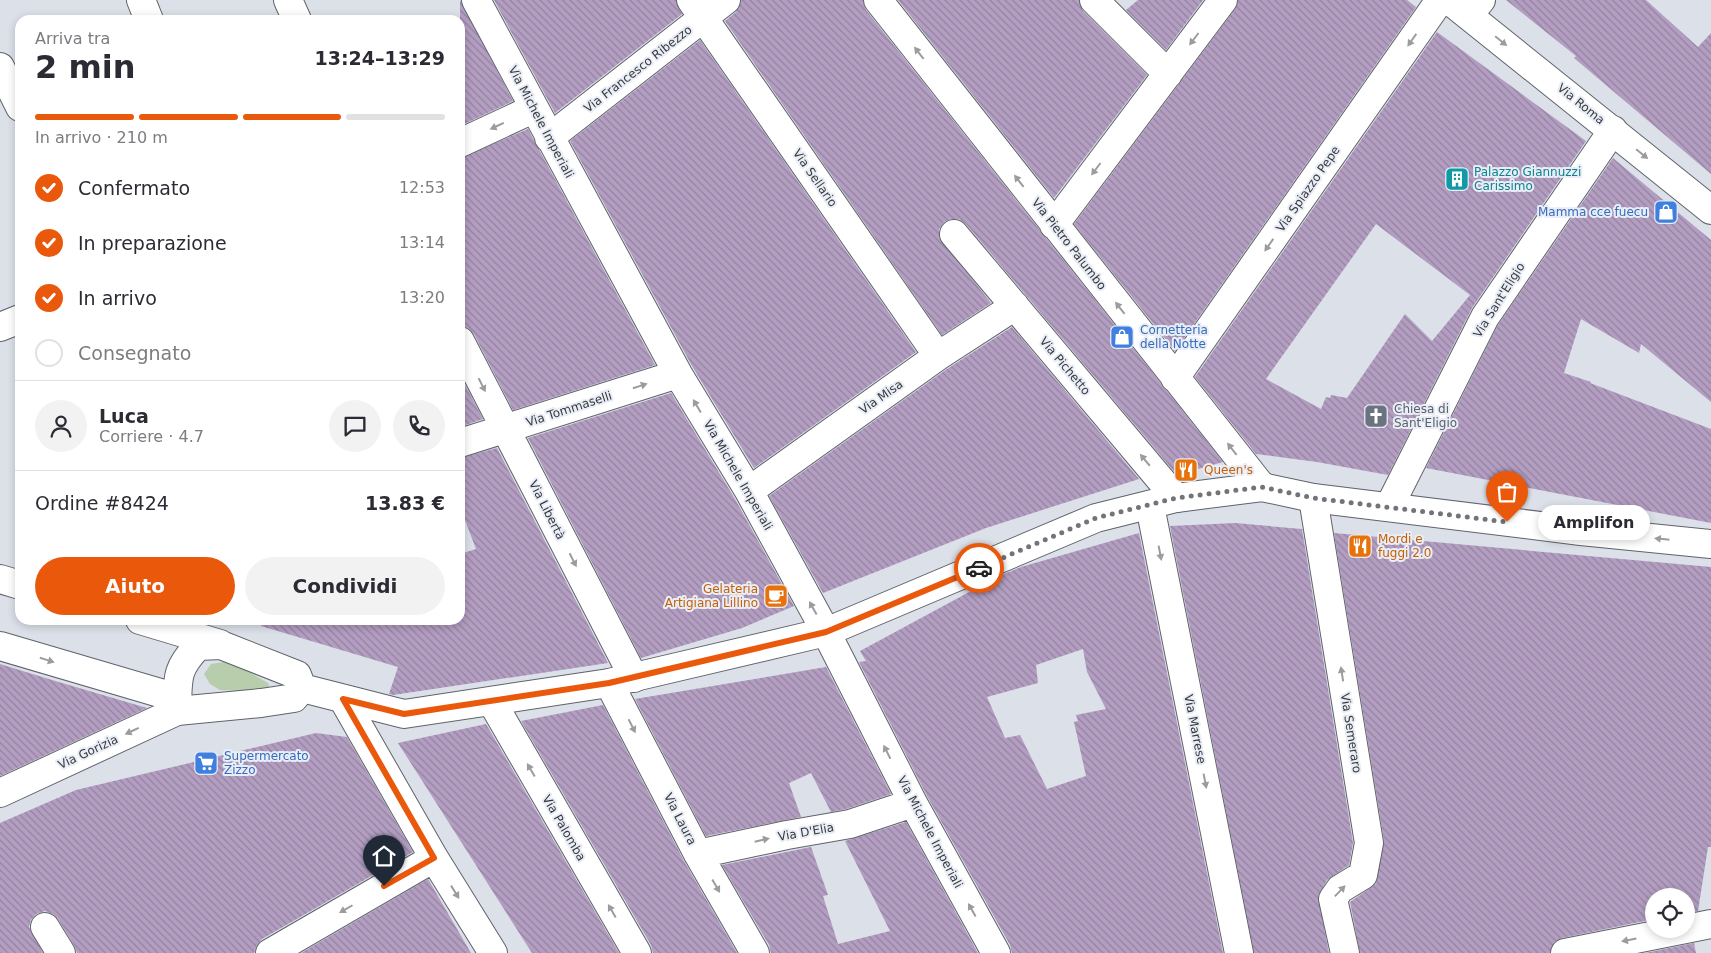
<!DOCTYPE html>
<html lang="it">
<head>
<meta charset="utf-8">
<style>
	body { margin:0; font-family:"DejaVu Sans",sans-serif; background:#f2f2f3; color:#2b2b33; height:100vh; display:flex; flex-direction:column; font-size:19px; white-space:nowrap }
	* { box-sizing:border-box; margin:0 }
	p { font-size:16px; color:#7c7c81 }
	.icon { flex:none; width:28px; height:28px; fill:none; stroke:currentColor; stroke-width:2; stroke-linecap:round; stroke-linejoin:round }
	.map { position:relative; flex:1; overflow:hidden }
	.details { position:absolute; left:15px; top:15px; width:450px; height:610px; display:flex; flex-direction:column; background:#fff; border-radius:15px; box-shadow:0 2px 8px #0003 }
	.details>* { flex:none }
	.fabs { position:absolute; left:1645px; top:888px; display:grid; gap:10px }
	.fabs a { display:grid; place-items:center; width:50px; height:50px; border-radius:50%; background:#fff; box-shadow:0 2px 8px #0003; font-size:25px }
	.pin { position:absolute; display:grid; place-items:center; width:42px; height:42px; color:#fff; margin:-51px -21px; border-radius:50% 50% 50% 0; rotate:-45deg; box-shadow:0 0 5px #0007 }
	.pin .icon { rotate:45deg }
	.courier { position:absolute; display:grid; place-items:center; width:50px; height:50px; margin:-25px; border:4px solid #ea580c; border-radius:50%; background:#fff; color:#222; box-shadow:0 1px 6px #0007 }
	.bubble { position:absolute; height:35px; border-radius:18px; background:#fff; box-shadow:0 2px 8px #0003; font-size:16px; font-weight:600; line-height:35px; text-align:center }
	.overview em { font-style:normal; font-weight:600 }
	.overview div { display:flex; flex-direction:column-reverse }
	.overview { display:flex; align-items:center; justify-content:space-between; height:85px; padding:0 20px }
	h1 { font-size:32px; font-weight:600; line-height:38px }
	.bar { display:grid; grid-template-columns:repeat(4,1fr); gap:8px 5px; align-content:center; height:60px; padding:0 20px }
	.bar i { height:6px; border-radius:4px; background:#e1e1e2 }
	.bar .current { background:#ea580c }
	.bar p { grid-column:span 4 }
	.line { display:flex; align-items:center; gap:12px; padding:0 20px; border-top:1px solid #e1e1e2 }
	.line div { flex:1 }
	.round { display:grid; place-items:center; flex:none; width:52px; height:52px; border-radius:26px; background:#f2f2f3 }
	ol { padding:0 20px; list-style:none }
	li { display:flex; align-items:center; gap:15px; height:55px }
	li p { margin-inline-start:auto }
	li .icon { padding:5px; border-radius:50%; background:#ea580c; color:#fff; stroke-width:4 }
	li:last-child { color:#7c7c81 }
	li i { width:28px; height:28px; border:2px solid #e1e1e2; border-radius:50% }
	.button { display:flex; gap:10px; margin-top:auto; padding:10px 20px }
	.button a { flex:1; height:58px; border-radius:30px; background:#ea580c; color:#fff; font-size:20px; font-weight:600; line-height:58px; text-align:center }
	.button a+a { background:#f2f2f3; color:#2b2b33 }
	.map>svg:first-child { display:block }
	.grass { fill:#b7cdab }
	.building { fill:url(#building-back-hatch); fill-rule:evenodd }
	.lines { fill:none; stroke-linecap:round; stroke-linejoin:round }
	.street-casing { stroke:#5f636a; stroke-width:30 }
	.secondary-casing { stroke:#5f636a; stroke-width:30 }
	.street { stroke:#fff; stroke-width:28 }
	.secondary { stroke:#fff; stroke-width:28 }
	.oneway { fill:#9c9c9e }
	.done { stroke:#717479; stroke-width:5; stroke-dasharray:0 9 }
	.route { stroke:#ea580c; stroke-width:6 }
	.labels { text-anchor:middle; stroke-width:4; stroke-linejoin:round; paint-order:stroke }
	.street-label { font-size:12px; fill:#383a3d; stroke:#e9edf6 }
	.culture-label { font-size:12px; fill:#0d838f; stroke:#e9edf6; text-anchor:start }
	.shop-label { font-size:12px; fill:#366cbe; stroke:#e9edf6; text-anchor:start }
	.worship-label { font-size:12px; fill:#5b616d; stroke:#e9edf6; text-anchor:start }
	.food-label { font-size:12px; fill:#c56008; stroke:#e9edf6; text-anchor:start }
</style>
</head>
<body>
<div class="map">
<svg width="1711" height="953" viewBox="0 0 1711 953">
	<defs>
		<pattern id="building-back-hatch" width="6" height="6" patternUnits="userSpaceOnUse" patternTransform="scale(1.25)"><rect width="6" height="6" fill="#b39ec2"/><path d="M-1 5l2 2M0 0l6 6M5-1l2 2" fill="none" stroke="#93829f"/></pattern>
	</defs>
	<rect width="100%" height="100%" fill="#dce0e9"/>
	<path class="grass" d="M230,661L268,683L271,692L220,690L210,684L204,674L211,664Z"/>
	<path class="building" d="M460,0L513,101L460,126Z
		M494,0H676L682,14L555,113Z
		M741,0H863L866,10L1223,462L1177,475L966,224L959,219H951L944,222L939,229V237L991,303L942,335L725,21L736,12Z
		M898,0H1079L1083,11L1147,75L1054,198Z
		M1138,0H1203L1166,50L1126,10Z
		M1238,0H1407L1416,7L1175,351L1074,224L1235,9Z
		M1506,0H1646L1698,47L1711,33V174L1574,58L1576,56Z
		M1437,32L1586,141L1472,308L1388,475L1317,462L1256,454L1195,377ZM1376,224L1470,295L1432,341L1405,314L1347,398L1331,395L1330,398L1326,397L1321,409L1266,379Z
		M700,40L916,352L754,468L692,366L570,141Z
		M528,129L655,365L513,410L474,334L468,328L460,325V158Z
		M1613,158L1711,240V402L1641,344L1639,353L1581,319L1564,373L1591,382L1590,383L1711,429V523L1426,468L1498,325Z
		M1012,327L1139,479L986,528L823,593L769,496L947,369Z
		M460,375L483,419L460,427Z
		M671,393L735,499L794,606L742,628L641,658L528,438Z
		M497,448L608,663L393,695L389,694L398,667L261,626L262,620H460V554L476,549L460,507V458Z
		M1235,523L1302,529L1353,843L1349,865L1327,880L1318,896L1329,953H1254L1170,526Z
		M1139,533L1223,953H1012L1010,945L927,796L859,662L866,661L860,651L997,577L1021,567ZM1083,649L1087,672L1106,709L1076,715L1078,721L1074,722L1086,776L1047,789L1020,735L1005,738L987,697L1038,683L1036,665Z
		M1334,533L1711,567V847H1708L1698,911L1686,913V896H1654V919L1562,938L1554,942L1550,953H1360L1350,902L1376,884L1384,841Z
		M0,664L52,680L147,708L0,776Z
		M826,667L891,794L846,809L831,812L811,773L789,783L801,817L706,836L635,699Z
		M603,705L684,861L737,953H653L651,945L521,721Z
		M486,724L619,953H532L398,743Z
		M316,733L347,737L413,852L262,939L257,945L254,953H77L74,945L58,919L53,914L45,911L36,914L31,920L29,927L43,953H0V823L76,790Z
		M906,822L978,953H771L769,945L722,865L811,847L828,895L823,896L838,944L890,931L845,841Z
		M428,879L471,953H301Z
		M1694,943L1696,953H1645Z"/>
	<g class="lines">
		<g class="street-casing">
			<path id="street" d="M141,0L149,20
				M288,0L297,20
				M476,0L678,374L749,491L826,632L913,803L996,953
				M691,0L938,356
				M878,0L1262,487
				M1094,0L1168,74
				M1469,15L1481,0
				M0,67L20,107
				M549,138L726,0
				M460,143L533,109
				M1054,225L1223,0
				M954,234L1176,498
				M0,327L20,319
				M460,341L634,678
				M1175,378L1440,0
				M460,443L678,374
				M749,491L938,356L1015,306
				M1313,498L1369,843L1363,875L1340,889L1333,899L1345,953
				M1150,506L1239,953
				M1389,507L1485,317L1613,130
				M609,683L698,854L755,953
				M343,699L434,858L493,953
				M492,702L637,953
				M0,793L177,711
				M698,854L787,835L850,824L913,803
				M45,927L61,953
				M270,953L434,858
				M1565,953L1711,924"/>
		</g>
		<g class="secondary-casing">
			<path id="secondary" d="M1449,0L1711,210
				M0,579L20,585
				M140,620L220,644
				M221,645L297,675L302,688L294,698L261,703L177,711C178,679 175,670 198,646Z
				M0,646L177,698
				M302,688L404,714L609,683L826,632L1096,518L1176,498L1262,487L1313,498L1581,531L1711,544"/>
		</g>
		<use href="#street" class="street"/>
		<use href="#secondary" class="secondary"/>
	</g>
	<defs><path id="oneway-solid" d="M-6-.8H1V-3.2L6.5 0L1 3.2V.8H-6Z" transform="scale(1.25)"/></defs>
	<g class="oneway">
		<use href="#oneway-solid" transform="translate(1194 39) rotate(127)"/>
		<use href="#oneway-solid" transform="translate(1412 40) rotate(125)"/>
		<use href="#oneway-solid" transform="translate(1501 41) rotate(39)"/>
		<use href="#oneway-solid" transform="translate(919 53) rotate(-128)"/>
		<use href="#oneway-solid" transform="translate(497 126) rotate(155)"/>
		<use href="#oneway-solid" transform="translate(1642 154) rotate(39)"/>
		<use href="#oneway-solid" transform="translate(1096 169) rotate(127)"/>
		<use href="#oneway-solid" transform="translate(1019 181) rotate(-128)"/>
		<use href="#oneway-solid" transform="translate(1269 245) rotate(125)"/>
		<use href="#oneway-solid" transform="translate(1120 308) rotate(-128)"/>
		<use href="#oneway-solid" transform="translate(482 385) rotate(63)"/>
		<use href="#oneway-solid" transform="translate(640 386) rotate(-18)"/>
		<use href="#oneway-solid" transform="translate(697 406) rotate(-121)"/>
		<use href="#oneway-solid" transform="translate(1232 449) rotate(-128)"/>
		<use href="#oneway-solid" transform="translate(1145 460) rotate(-130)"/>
		<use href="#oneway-solid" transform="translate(1662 539) rotate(-174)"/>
		<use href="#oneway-solid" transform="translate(1160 553) rotate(79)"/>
		<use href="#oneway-solid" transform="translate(573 560) rotate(63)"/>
		<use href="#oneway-solid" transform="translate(813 608) rotate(-119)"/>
		<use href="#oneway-solid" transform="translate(47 660) rotate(17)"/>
		<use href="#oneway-solid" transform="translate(1342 674) rotate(-99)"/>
		<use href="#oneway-solid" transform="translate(632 726) rotate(63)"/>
		<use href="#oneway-solid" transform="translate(132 731) rotate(155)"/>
		<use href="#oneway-solid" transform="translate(887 752) rotate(-117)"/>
		<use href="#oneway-solid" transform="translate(531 770) rotate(-120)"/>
		<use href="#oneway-solid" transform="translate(1205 781) rotate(79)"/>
		<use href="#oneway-solid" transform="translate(762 840) rotate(-13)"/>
		<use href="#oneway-solid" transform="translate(716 886) rotate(60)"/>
		<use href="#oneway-solid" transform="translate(1340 891) rotate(-46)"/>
		<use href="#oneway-solid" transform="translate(455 892) rotate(58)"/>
		<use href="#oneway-solid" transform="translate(346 909) rotate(150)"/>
		<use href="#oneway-solid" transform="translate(972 910) rotate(-119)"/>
		<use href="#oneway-solid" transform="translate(612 911) rotate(-120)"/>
		<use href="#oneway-solid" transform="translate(1629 940) rotate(169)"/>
	</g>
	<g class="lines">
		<path class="done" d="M979,568L1096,518L1176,498L1262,487L1313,498L1507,522"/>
		<path class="route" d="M384,886L434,858L343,699L404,714L609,683L826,632L979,568"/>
	</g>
	<defs>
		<g id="building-square" transform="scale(1.25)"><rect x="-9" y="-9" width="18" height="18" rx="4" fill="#0f9aa8" stroke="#e9edf6"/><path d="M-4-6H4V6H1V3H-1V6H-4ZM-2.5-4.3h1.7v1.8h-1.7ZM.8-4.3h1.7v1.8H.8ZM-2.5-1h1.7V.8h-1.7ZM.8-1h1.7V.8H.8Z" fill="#fff"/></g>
		<g id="shop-square" transform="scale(1.25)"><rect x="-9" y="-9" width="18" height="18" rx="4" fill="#3f7fe0" stroke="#e9edf6"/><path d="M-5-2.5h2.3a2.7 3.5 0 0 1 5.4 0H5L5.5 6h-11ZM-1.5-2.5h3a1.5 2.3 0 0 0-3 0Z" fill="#fff"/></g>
		<g id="church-square" transform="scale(1.25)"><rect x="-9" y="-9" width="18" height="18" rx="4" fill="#6b7280" stroke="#e9edf6"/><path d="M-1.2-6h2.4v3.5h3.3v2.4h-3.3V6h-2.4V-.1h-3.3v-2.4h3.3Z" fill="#fff"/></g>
		<g id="restaurant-square" transform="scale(1.25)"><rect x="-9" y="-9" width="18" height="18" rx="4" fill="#e8710a" stroke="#e9edf6"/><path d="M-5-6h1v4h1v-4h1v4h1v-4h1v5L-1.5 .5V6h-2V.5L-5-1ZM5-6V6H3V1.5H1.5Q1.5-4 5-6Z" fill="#fff"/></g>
		<g id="cafe-square" transform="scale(1.25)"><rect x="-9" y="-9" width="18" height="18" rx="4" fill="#e8710a" stroke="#e9edf6"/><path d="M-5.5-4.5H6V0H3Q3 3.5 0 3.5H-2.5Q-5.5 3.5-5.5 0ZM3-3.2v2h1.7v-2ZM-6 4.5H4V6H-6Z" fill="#fff"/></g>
		<g id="supermarket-square" transform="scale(1.25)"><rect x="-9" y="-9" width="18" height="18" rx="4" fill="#3f7fe0" stroke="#e9edf6"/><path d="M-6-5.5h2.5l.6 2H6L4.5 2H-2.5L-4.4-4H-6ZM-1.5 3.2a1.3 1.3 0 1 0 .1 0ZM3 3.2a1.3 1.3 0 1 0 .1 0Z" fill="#fff"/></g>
	</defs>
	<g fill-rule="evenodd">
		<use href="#building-square" x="1457" y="179"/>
		<use href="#shop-square" x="1666" y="212"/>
		<use href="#shop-square" x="1122" y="337"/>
		<use href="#church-square" x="1376" y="416"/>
		<use href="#restaurant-square" x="1186" y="470"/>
		<use href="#restaurant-square" x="1360" y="546"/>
		<use href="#cafe-square" x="776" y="596"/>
		<use href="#supermarket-square" x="206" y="763"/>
	</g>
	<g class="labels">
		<g class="street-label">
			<text transform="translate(638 69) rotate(-38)" y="4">Via Francesco Ribezzo</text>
			<text transform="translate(1581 104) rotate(39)" y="4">Via Roma</text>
			<text transform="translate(541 122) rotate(62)" y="4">Via Michele Imperiali</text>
			<text transform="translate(815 178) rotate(55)" y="4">Via Sellario</text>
			<text transform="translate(1308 189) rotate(-55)" y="4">Via Spiazzo Pepe</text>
			<text transform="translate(1069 244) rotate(52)" y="4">Via Pietro Palumbo</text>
			<text transform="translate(1499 300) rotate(-58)" y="4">Via Sant'Eligio</text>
			<text transform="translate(1065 366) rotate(50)" y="4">Via Pichetto</text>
			<text transform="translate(881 397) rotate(-35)" y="4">Via Misa</text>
			<text transform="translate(569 409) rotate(-18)" y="4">Via Tommaselli</text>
			<text transform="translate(738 475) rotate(60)" y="4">Via Michele Imperiali</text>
			<text transform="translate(547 510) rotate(63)" y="4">Via Libertà</text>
			<text transform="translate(1195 729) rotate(79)" y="4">Via Marrese</text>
			<text transform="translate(1351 733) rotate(81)" y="4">Via Semeraro</text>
			<text transform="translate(88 752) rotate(-25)" y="4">Via Gorizia</text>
			<text transform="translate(680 819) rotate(63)" y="4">Via Laura</text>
			<text transform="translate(564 828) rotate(60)" y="4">Via Palomba</text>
			<text transform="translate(806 832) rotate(-10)" y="4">Via D'Elia</text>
			<text transform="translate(930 832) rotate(62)" y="4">Via Michele Imperiali</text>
		</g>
		<g class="culture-label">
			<text x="1474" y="176">Palazzo Giannuzzi<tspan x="1474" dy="14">Carissimo</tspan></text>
		</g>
		<g class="shop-label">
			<text x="1648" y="216" text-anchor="end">Mamma cce fuecu</text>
			<text x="1140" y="334">Cornetteria<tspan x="1140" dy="14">della Notte</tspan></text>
			<text x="224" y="760">Supermercato<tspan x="224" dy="14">Zizzo</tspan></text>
		</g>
		<g class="worship-label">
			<text x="1394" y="413">Chiesa di<tspan x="1394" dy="14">Sant'Eligio</tspan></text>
		</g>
		<g class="food-label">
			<text x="1204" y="474">Queen's</text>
			<text x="1378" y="543">Mordi e<tspan x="1378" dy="14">fuggi 2.0</tspan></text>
			<text x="758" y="593" text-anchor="end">Gelateria<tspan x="758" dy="14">Artigiana Lillino</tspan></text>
		</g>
	</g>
</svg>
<div class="fabs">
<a><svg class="icon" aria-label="locate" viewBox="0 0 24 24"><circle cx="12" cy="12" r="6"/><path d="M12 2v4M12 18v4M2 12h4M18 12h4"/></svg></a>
</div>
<div class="pin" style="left:1507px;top:522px;background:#ea580c"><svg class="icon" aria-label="bag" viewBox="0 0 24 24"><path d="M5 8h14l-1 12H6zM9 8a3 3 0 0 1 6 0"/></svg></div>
<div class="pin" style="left:384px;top:886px;background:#1f2937"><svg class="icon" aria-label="home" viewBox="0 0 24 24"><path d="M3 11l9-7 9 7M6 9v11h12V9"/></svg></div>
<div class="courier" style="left:979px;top:568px"><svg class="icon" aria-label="car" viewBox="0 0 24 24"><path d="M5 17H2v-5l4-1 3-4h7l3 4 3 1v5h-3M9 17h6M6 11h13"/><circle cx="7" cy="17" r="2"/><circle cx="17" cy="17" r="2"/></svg></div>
<div class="bubble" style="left:1538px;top:505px;width:112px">Amplifon</div>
<section class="details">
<div class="overview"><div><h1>2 min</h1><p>Arriva tra</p></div><em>13:24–13:29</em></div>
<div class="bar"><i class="current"></i><i class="current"></i><i class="current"></i><i></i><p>In arrivo · 210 m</p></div>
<ol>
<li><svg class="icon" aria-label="check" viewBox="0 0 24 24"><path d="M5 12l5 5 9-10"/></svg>Confermato<p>12:53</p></li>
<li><svg class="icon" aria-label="check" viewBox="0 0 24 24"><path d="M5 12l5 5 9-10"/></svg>In preparazione<p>13:14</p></li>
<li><svg class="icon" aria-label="check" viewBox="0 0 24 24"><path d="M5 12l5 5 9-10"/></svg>In arrivo<p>13:20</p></li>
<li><i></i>Consegnato</li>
</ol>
<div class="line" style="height:90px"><a class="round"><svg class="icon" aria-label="person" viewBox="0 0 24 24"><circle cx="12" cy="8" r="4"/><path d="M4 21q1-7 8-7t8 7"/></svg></a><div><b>Luca</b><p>Corriere · 4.7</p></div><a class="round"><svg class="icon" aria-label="chat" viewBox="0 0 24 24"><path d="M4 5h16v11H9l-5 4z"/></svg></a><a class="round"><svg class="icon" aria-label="phone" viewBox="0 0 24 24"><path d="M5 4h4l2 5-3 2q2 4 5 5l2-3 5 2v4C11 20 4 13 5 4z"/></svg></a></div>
<div class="line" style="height:65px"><div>Ordine #8424</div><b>13.83 €</b></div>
<div class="button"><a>Aiuto</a><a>Condividi</a></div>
</section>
</div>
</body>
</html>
